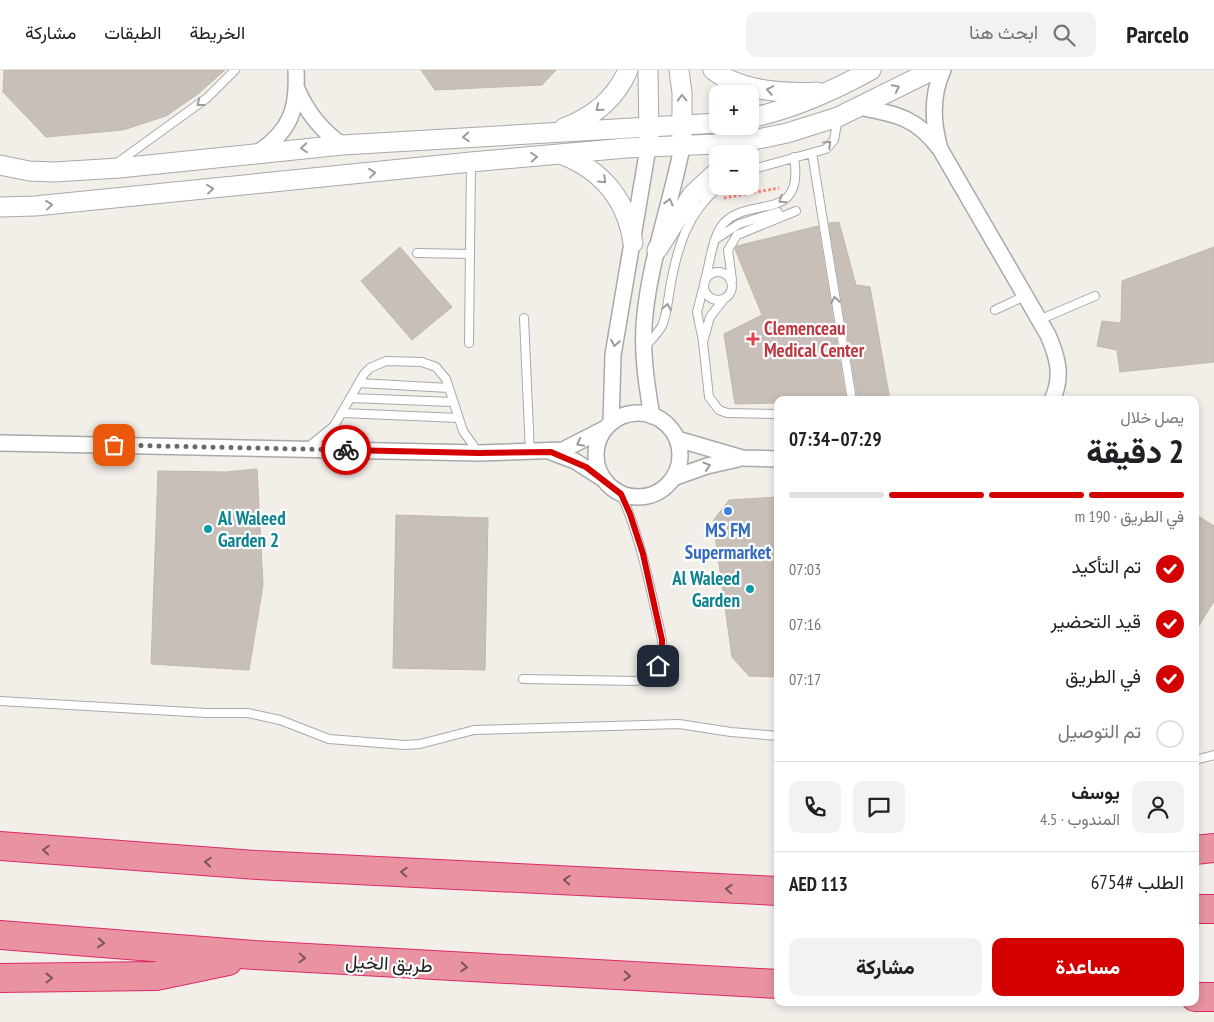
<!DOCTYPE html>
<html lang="ar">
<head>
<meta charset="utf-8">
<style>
	body { margin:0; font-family:"PT Sans Narrow",Vazirmatn,sans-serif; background:#f2f2f2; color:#202124; direction:rtl; height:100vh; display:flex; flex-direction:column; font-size:19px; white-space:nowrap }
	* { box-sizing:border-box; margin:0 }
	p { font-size:16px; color:#757577 }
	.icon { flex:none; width:28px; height:28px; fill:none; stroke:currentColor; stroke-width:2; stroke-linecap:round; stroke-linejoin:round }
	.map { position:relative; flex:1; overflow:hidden; direction:ltr }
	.drawer { position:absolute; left:774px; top:326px; width:425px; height:610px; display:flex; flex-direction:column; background:#fff; border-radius:10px; box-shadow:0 2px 8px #0003; direction:rtl }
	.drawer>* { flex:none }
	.controls { position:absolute; left:709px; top:15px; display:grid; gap:10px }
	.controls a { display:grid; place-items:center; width:50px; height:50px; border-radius:10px; background:#fff; box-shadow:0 2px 8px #0003; font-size:25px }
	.pin { position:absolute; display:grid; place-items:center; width:42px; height:42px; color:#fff; margin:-21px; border-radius:10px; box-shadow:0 2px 8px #0006 }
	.courier { position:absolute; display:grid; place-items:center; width:50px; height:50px; margin:-25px; border:4px solid #d40000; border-radius:50%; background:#fff; color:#222; box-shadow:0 1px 6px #0007 }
	.head em { font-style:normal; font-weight:800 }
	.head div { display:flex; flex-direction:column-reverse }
	.head { display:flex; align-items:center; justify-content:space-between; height:85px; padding:0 15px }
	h1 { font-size:32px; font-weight:800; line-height:38px }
	.bar { display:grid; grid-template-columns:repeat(4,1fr); gap:8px 5px; align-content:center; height:60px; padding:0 15px }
	.bar i { height:6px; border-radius:4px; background:#e0e0e0 }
	.bar .active { background:#d40000 }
	.bar p { grid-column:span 4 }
	.line { display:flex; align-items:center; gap:12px; padding:0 15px; border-top:1px solid #e0e0e0 }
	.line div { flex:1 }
	.round { display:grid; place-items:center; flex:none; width:52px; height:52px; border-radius:10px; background:#f2f2f2 }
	ol { padding:0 15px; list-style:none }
	li { display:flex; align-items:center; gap:15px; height:55px }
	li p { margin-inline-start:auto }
	li .icon { padding:5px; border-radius:50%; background:#d40000; color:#fff; stroke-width:4 }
	li:last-child { color:#757577 }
	li i { width:28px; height:28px; border:2px solid #e0e0e0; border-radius:50% }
	.button { display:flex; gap:10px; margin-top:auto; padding:10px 15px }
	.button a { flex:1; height:58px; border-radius:10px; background:#d40000; color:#fff; font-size:20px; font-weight:800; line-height:58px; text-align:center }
	.button a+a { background:#f2f2f2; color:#202124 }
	header { display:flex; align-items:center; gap:30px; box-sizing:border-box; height:70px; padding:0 25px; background:#fff; border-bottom:1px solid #e0e0e0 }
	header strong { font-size:24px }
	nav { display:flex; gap:28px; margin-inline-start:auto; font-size:18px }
	.search { width:350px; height:45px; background:#f2f2f2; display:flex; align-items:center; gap:12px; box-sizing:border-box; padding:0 18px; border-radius:10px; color:#757577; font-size:19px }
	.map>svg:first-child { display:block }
	.building { fill:#c7bfb8; stroke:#c4b6ab }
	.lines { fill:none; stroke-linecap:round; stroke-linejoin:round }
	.service-casing { stroke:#a9a9a9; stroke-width:10 }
	.minor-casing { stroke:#a9a9a9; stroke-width:18 }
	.tertiary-casing { stroke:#a9a9a9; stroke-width:21 }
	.motorway-casing { stroke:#dc2a67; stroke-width:30 }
	.path { stroke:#fa8072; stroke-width:3; stroke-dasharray:2.5 2.5; stroke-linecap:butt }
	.service { stroke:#fff; stroke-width:8 }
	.minor { stroke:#fff; stroke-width:15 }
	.tertiary { stroke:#fff; stroke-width:19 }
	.motorway { stroke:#e892a2; stroke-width:28 }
	.oneway { stroke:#9c9c9c }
	.oneway2 { stroke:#7b545c }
	.done { stroke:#6b6a68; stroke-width:5; stroke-dasharray:0 9 }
	.route { stroke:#d40000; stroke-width:6 }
	.health-dot { fill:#e0444e; stroke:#fff; stroke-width:2 }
	.shop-dot { fill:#3f7fe0; stroke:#fff; stroke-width:2 }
	.culture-dot { fill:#0f9aa8; stroke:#fff; stroke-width:2 }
	.labels { text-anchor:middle; stroke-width:4.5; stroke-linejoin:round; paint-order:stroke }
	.health-label { font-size:19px; font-weight:bold; fill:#be3a42; stroke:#fff; text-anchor:start }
	.culture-label { font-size:19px; font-weight:bold; fill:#0d838f; stroke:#fff; text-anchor:start }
	.shop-label { font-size:19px; font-weight:bold; fill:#366cbe; stroke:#fff }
	.street-label { font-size:19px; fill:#222; stroke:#fff }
</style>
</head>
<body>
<header>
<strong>Parcelo</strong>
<div class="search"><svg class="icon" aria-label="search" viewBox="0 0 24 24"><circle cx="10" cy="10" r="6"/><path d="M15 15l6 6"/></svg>ابحث هنا</div>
<nav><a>الخريطة</a><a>الطبقات</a><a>مشاركة</a></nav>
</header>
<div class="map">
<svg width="1214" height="952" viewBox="0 0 1214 952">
	<rect width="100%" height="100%" fill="#f2efe9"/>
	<path class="building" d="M4,0H225L198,24L166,46L123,60L46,67L3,22Z
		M421,0H556L542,15L435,20Z
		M839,152L856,215L870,217L890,330H858L829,153Z
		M818,156L846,330H778V333L735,334L724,264L762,245L735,179L737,176Z
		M400,177L452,237L412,270L361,211Z
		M1214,177V292L1120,302L1117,280L1097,276L1102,251L1121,253L1122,211Z
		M257,399L263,515L249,600L151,594L158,401L226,402Z
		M778,427V607L749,606L732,587L713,451L729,430Z
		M1195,444L1214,456V531L1195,562Z
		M396,445L488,448L485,600L393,598Z"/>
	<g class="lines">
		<g class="service-casing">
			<path id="service" d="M812,83L852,330
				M117,93L207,28L235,0
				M750,100L826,79L834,70L838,48
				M716,169L739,154L778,142
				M417,183L470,184
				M704 216a14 14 0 1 1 28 0a14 14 0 1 1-28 0Z
				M705,210C710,193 712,168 723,154C750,124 805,155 794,87
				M732,210L728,180L737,165L796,141
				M724,229L710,247L703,272L709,327L719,340L727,343L778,344
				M995,240L1025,226
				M524,248L530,383
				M1039,250L1095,226
				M703,271L697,242L704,215
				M469,273L471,92
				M645,277C651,270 657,264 662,256C667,244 668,230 670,218C677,178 687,143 720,116
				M359,313L449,318
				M351,328L453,332
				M343,343L458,348
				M307,378L334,356L364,304L370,298L386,291L422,292L436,297L446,309L463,361L478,382
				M523,609L636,611C648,607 657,601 661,589C665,574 659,557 656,543C647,502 638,462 621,424
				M0,631L207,643H248L280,650L329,669L405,675L420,674L474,660L679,654L731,662L778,666
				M1195,690L1214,685"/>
		</g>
		<g class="minor-casing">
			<path id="minor" d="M297,19C307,43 321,60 342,75
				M859,37C896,44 916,47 940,79L1048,265C1058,288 1063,307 1052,330
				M939,75C932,49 932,24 943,0
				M259,82C291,60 298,38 296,0
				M596 385a42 42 0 1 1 84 0a42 42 0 1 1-84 0Z
				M652,346C646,312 641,278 645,244C651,187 671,133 682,77
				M611,353L613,285L648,78
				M677,369L742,388L778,389
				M0,373L479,383L563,380L606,358
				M551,382L575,391L603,409
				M673,408L707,396L738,389"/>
		</g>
		<g class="tertiary-casing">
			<path id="tertiary" d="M648,0L649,69
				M679,0L682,23V69
				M713,0C740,21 785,24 817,22
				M750,48C793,39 833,21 871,0
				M564,58C593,47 616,28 628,0
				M563,85C603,101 627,131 633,173
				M0,95L29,101L54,102L119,98L342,75L718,53
				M0,137L35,136L471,92L626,78L739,73L787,63L838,47L933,0
				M657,180L692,125L718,101"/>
		</g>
		<g class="motorway-casing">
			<path id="motorway" d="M0,776L257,795L778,821
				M1195,780L1214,778
				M1195,839H1214
				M0,865L254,885L778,914
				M0,908L156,906L228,891
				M1195,927H1214"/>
		</g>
		<path class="path" d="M724,128L779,118"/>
		<use href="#service" class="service"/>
		<use href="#minor" class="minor"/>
		<use href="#tertiary" class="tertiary"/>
		<use href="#motorway" class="motorway"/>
	</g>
	<defs><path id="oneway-chevron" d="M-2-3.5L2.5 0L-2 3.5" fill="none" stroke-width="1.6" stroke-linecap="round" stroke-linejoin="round" transform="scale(1.25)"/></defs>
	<g class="oneway">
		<use href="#oneway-chevron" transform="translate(896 18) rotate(-27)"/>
		<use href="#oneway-chevron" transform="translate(770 20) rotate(-170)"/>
		<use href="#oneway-chevron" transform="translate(682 28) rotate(-92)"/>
		<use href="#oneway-chevron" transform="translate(200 33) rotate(142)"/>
		<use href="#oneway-chevron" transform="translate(599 38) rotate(141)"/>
		<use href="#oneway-chevron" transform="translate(466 67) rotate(176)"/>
		<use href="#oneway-chevron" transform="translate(828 74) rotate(-43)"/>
		<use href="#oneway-chevron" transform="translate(304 78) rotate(175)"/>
		<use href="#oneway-chevron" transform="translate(534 87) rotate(-5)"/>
		<use href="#oneway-chevron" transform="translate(372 103) rotate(-6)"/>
		<use href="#oneway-chevron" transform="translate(603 110) rotate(44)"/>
		<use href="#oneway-chevron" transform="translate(210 119) rotate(-6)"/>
		<use href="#oneway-chevron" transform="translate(782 130) rotate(147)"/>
		<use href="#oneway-chevron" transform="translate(669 132) rotate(-76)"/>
		<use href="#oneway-chevron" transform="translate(49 135) rotate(-6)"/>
		<use href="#oneway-chevron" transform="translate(835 230) rotate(-99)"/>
		<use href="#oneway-chevron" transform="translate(667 237) rotate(-79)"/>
		<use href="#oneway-chevron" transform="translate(615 273) rotate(99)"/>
		<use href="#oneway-chevron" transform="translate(580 373) rotate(152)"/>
		<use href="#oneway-chevron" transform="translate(707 396) rotate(-17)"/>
	</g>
	<g class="oneway2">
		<use href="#oneway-chevron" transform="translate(46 780) rotate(-176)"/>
		<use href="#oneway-chevron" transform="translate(208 792) rotate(-176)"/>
		<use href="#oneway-chevron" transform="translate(404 802) rotate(-177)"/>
		<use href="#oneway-chevron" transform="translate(567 810) rotate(-177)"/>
		<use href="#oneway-chevron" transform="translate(729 819) rotate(-177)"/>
		<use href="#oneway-chevron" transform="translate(101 873) rotate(5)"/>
		<use href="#oneway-chevron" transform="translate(302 888) rotate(3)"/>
		<use href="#oneway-chevron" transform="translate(464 897) rotate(3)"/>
		<use href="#oneway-chevron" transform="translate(627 906) rotate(3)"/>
		<use href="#oneway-chevron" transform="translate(49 908) rotate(-1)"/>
	</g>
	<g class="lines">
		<path class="done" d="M114,375L346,380"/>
		<path class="route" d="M346,380L479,383L551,382L586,397L621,424L630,444L643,484L662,570V586L658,596"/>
	</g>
	<path class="health-dot" d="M750.5 261.5h5v5h5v5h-5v5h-5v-5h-5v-5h5z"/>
	<circle class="shop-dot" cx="728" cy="441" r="5"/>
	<g class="culture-dot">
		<circle cx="208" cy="459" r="5"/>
		<circle cx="750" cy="519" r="5"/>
	</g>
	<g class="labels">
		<g class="health-label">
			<text x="764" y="265">Clemenceau<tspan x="764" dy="22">Medical Center</tspan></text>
		</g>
		<g class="culture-label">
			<text x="218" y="455">Al Waleed<tspan x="218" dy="22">Garden 2</tspan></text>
			<text x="740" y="515" text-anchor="end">Al Waleed<tspan x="740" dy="22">Garden</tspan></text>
		</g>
		<g class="shop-label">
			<text x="728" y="467">MS FM<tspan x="728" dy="22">Supermarket</tspan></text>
		</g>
		<g class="street-label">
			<text transform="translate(389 893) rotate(3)" y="7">طريق الخيل</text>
		</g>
	</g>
</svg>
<div class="controls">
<a>+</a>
<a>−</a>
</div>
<div class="pin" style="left:114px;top:375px;background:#ea580c"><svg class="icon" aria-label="bag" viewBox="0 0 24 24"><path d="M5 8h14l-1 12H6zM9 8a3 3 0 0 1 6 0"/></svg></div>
<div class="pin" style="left:658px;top:596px;background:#1f2937"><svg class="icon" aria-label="home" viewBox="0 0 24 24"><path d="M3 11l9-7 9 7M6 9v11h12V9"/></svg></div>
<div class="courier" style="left:346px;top:380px"><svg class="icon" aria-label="bike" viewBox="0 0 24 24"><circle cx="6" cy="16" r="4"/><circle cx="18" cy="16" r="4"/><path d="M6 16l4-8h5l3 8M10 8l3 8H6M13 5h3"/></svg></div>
<section class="drawer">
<div class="head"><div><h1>2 دقيقة</h1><p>يصل خلال</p></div><em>07:29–07:34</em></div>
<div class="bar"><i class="active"></i><i class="active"></i><i class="active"></i><i></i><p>في الطريق · 190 m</p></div>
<ol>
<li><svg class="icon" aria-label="check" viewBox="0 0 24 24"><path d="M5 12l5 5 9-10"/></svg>تم التأكيد<p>07:03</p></li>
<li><svg class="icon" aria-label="check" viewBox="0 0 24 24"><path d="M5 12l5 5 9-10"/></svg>قيد التحضير<p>07:16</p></li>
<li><svg class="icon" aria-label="check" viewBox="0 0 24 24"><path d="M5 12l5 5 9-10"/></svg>في الطريق<p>07:17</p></li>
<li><i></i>تم التوصيل</li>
</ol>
<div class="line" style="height:90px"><a class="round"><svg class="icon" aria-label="person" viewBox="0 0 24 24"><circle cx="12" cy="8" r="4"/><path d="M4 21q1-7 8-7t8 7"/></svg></a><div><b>يوسف</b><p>المندوب · 4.5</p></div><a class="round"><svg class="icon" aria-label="chat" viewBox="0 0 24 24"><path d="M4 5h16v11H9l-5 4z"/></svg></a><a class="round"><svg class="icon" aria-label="phone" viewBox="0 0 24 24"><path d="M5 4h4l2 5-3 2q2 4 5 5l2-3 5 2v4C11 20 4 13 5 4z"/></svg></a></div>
<div class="line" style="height:65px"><div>الطلب #6754</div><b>AED 113</b></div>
<div class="button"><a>مساعدة</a><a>مشاركة</a></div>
</section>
</div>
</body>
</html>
